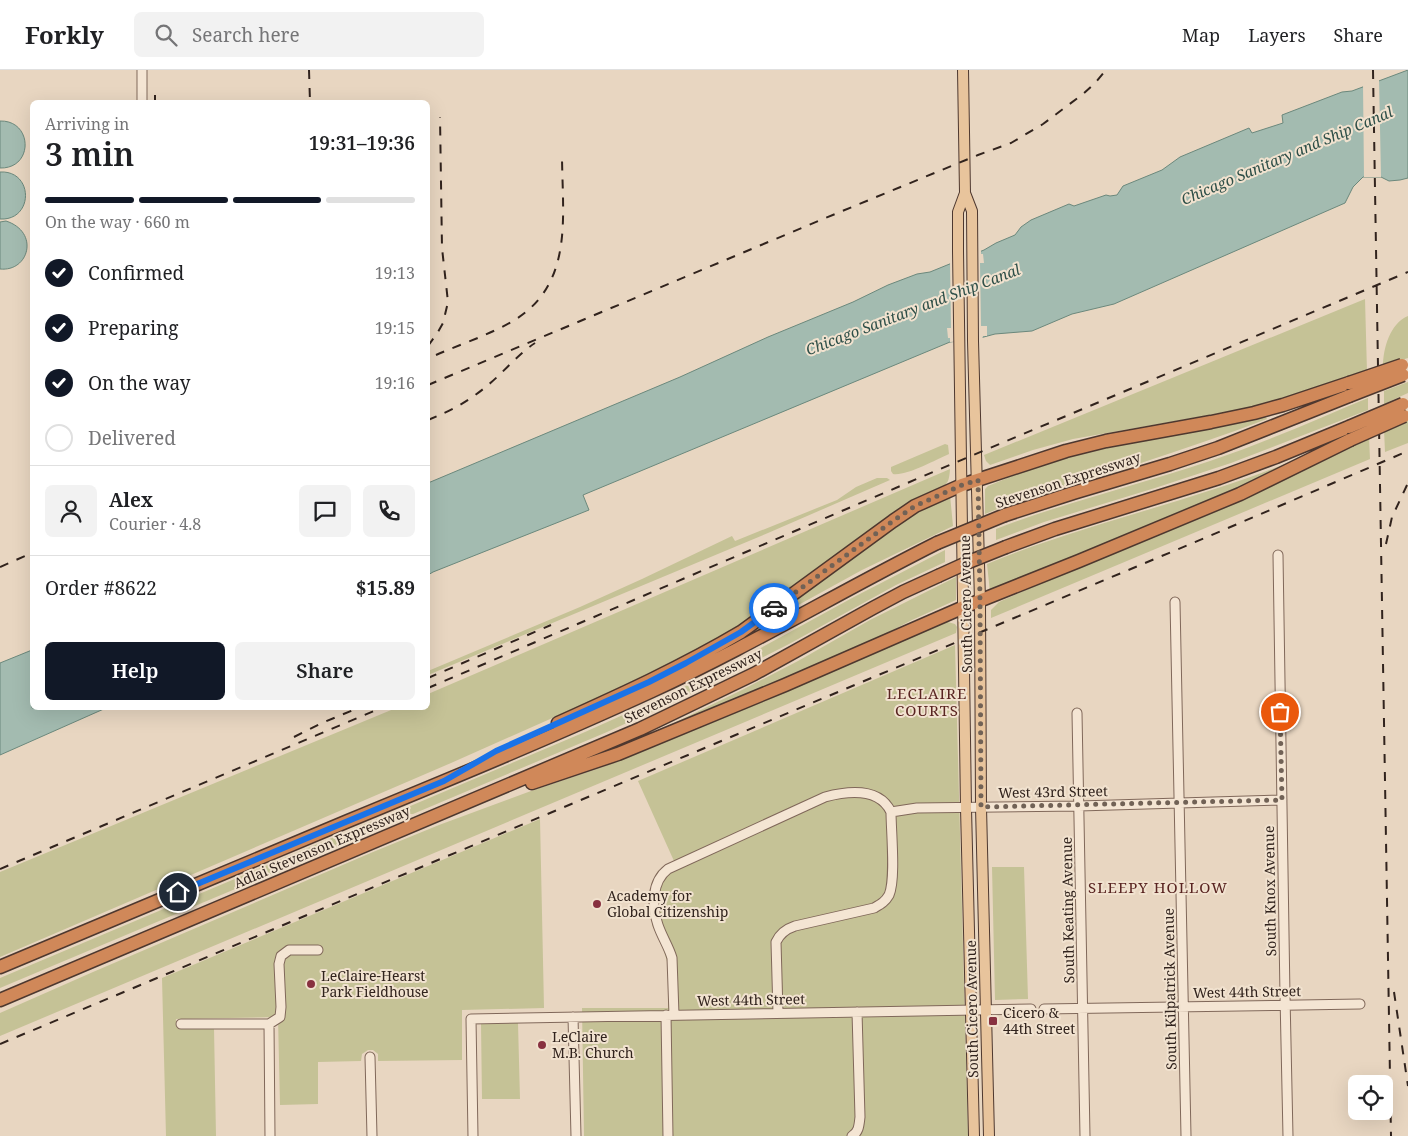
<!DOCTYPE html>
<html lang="en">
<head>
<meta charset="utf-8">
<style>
	body { margin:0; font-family:"Noto Serif",serif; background:#f2f2f2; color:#202124; height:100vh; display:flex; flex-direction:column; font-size:19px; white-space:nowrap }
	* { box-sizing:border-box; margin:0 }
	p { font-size:16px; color:#757577 }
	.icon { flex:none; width:28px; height:28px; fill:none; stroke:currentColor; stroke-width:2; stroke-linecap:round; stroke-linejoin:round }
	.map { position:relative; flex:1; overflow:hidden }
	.details { position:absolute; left:30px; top:30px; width:400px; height:610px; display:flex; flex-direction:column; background:#fff; border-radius:8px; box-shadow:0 5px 20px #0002 }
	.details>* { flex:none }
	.tools { position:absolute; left:1348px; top:1005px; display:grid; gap:10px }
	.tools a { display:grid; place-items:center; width:45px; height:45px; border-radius:8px; background:#fff; box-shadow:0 5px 20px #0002; font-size:25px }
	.pin { position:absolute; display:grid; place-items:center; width:42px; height:42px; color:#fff; margin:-21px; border:2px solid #fff; border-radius:50%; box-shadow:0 1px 5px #0007 }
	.courier { position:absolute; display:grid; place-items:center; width:50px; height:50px; margin:-25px; border:4px solid #1a73e8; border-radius:50%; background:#fff; color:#222; box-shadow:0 1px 6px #0007 }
	.overview em { font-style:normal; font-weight:600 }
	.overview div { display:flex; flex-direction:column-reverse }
	.overview { display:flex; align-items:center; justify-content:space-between; height:85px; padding:0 15px }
	h1 { font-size:32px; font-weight:600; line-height:38px }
	.bar { display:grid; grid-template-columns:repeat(4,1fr); gap:8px 5px; align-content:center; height:60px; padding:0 15px }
	.bar i { height:6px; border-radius:4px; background:#e0e0e0 }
	.bar .current { background:#111827 }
	.bar p { grid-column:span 4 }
	.line { display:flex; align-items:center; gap:12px; padding:0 15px; border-top:1px solid #e0e0e0 }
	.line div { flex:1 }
	.round { display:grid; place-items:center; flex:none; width:52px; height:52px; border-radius:8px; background:#f2f2f2 }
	ol { padding:0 15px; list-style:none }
	li { display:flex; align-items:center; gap:15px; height:55px }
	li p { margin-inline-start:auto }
	li .icon { padding:5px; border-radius:50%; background:#111827; color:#fff; stroke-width:4 }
	li:last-child { color:#757577 }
	li i { width:28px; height:28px; border:2px solid #e0e0e0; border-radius:50% }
	.cta { display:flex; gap:10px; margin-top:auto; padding:10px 15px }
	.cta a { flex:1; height:58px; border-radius:8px; background:#111827; color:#fff; font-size:20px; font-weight:600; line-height:58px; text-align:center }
	.cta a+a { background:#f2f2f2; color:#202124 }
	header { display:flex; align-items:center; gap:30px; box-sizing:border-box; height:70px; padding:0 25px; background:#fff; border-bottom:1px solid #e0e0e0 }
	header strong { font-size:24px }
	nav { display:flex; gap:28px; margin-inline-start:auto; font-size:18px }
	.search { width:350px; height:45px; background:#f2f2f2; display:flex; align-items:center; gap:12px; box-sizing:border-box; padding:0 18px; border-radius:8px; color:#757577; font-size:19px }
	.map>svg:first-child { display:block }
	.green { fill:#c5c296 }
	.water { fill:#a3bbb0; stroke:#6b887c }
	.pier { fill:#e8d6c1 }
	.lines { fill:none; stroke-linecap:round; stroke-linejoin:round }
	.minor-casing { stroke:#80685a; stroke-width:11 }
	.major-casing { stroke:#4e382f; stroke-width:12 }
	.highway-casing { stroke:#4e382f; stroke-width:15 }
	.minor { stroke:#f4e5d3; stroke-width:9 }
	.major { stroke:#e8c49c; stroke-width:10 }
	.highway { stroke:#d08859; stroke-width:12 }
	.rail { stroke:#31231d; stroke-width:2; stroke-dasharray:9 9; stroke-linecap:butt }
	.highway-bridge-casing { stroke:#4e382f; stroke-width:15; stroke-linecap:butt }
	.highway-bridge { stroke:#d08859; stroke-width:12 }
	.done { stroke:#716256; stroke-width:5; stroke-dasharray:0 9 }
	.route { stroke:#1a73e8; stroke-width:6 }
	.poi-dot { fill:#883140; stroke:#f1e2cf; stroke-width:2 }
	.labels { text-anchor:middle; stroke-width:4; stroke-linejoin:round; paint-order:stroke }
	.street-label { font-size:14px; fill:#31231d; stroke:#f1e2cf }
	.poi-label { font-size:14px; fill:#31231d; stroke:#f1e2cf; text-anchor:start }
	.water-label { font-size:15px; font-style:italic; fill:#2e4f48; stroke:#f1e2cf }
	.neighbourhood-label { font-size:15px; letter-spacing:1px; fill:#592421; stroke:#f1e2cf }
</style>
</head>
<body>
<header>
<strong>Forkly</strong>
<div class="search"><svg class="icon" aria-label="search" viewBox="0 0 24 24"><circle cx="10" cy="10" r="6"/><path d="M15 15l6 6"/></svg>Search here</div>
<nav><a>Map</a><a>Layers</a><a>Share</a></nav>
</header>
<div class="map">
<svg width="1408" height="1066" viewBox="0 0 1408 1066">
	<rect width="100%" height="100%" fill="#e8d6c1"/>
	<path class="green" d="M1365,229L1367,302L1295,326L1249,338L1073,369L1033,380L990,395L986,391L984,385Z
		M1408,246V288L1383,296C1383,279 1390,253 1408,246Z
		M1408,312V323L1384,334V321Z
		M1368,328V340L1231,393L1155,418L1044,452L996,470V459C1066,432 1139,415 1210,391C1264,373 1315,350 1368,328Z
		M1265,346L1267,349C1225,365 1183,379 1141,393C1088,409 1036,423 985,444V419L988,416L1047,392L1079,382Z
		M1408,350V373L1385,382L1384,360Z
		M1369,367L1370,389L991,548V540L999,532Z
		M945,374L948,375L949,384C935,390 907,406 893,404L891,401V397Z
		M1290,392V394L1224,426L990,522L987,494C1086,453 1191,432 1290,392Z
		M950,399C949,413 948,414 936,420L779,529L708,576L640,609L451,693L0,887V802L396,638H428V624Z
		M877,408H887L890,410L768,463L428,605V601L580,537L642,509L732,466L735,471L837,430L856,417Z
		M950,425L953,456L862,500L744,565L904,449Z
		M945,480V492L896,515L789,574L697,621L607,662L413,744H409L406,740L408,737L585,662L672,623L746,586L854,527Z
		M956,507V530L912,550L872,571L805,603L637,671L742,620L798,591L870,550Z
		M944,551L955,554L957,557L956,563L0,966V943L93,902L373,782L439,755L531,721L603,697L815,608Z
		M955,575L968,1066H584L582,938H668V895L662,875L652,855L651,814L658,801L674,791L638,711Z
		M396,742L400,746L399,750L0,918V908L365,754Z
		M540,749L544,938L462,940V990L378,991V984L373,980H368L362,984L361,991L318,992V1034L280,1035L278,947L176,949L177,958H214L216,1066H166L162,908Z
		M992,797H1024L1028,929L995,930Z
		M518,953L520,1029H482L481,954Z"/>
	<path class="water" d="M1408,0V108L1400,110L1389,111L1381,107H1363L1353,117L1345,133L1114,234L1072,244L1032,261L995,264L980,268L950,272L583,425L589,440L433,502L428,505V413L680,307L768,267L853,232L888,215L917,204L930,202L984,180L996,173L1015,165L1021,157L1031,150L1069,134L1074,136L1106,125L1110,126L1117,125L1123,116L1162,100L1180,87L1249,58L1252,63L1283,53L1282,45L1342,22L1352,21Z
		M0,51C33,50 34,99 0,98Z
		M0,102C34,100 34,151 0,149Z
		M6,151C40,162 29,202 0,199V152Z
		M32,580V638H106L0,685V593Z"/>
	<path class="pier" d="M1379,8L1381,107H1364L1363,14Z
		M976,180H981V184H983L984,193H980L981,256H987V266H983L982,270L950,272V268H948L947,258H951L950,191Z"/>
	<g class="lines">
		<g class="minor-casing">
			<path id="minor" d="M142,0V32
				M1278,485L1285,926L1288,1066
				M1175,532L1186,1066
				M1077,643L1085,1066
				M891,742L917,738L1079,736L1282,730
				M1044,939L1360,934
				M666,945L668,1066
				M674,945L672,888C669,877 662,867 658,855C652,837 651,812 668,799L825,727C848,721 879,717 891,742C891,761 896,809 889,825C885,832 881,834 874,838L795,856C786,859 780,863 776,872L778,943
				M573,947L576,1066
				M181,954H269
				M269,954L280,947L281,937L279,894L281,886L289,880H318
				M269,954L270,1066
				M370,987L372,1066
				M473,1066L471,949L1031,939
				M852,1066C859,1062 859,1055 860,1047L857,942"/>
		</g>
		<g class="major-casing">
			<path id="major" d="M963,0L965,123L972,141L973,271L980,531L981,737L989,1066
				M965,123L958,142V181L966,738L974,1066"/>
		</g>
		<g class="highway-casing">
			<path id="highway" d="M1005,445L1073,423L1170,394L1218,378L1349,326
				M1006,477L1055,459L1219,408L1276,387L1349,357
				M558,653C620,625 682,597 741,562L893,451L915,436L962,415L1066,381L1106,371L1211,352L1254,343L1283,335L1349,313
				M532,713L618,684L785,615L964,537L1079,491L1240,424L1350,370
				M0,897C116,848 232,800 348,751C450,709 552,667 652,621C750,576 841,521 937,473
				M0,930L640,659L754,604L873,538L903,522L938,506"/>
		</g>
		<use href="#minor" class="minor"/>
		<use href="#major" class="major"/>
		<use href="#highway" class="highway"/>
		<path class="rail" d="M309,0L310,32
			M1373,0L1391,1066
			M155,25V32
			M428,276L438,262L443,253L448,232L442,178L440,47
			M436,285C461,274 489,265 513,251C575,214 562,145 562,84
			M428,315L823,149L978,85L1011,73L1043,54L1083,24L1095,13L1106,0
			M428,350C452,340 468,332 488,315C504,302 518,284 535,273
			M1386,474L1392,447L1408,413
			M0,497L32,483
			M428,608L551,555
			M428,618L933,402L1408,202
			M294,667L322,653L358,638
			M0,799L381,638
			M1394,922L1408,1016
			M0,974L1207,467L1408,381"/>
		<g class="highway-bridge-casing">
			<path id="highway-bridge" d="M1349,313L1402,295
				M1349,326L1403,305
				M1349,357L1403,334
				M1350,370L1404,346
				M937,473L1005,445
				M938,506L971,491L1006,477"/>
		</g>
		<use href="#highway-bridge" class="highway-bridge"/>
	</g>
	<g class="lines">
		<path class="done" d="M774,538L893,451L915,436L962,415L978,410L980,531L981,737L1282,730L1280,642"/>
		<path class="route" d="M178,822L444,711L496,681L649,612L686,593L741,562L774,538"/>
	</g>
	<g class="poi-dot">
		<circle cx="597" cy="834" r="5"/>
		<circle cx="311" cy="914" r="5"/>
		<rect x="988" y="946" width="10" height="10" rx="2.5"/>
		<circle cx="542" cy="975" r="5"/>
	</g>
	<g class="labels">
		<g class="street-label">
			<text transform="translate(1068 410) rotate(-18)" y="5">Stevenson Expressway</text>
			<text transform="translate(966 534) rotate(-91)" y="5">South Cicero Avenue</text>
			<text transform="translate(693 616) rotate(-26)" y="5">Stevenson Expressway</text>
			<text transform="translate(1053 722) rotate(-1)" y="5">West 43rd Street</text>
			<text transform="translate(322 777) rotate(-23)" y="5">Adlai Stevenson Expressway</text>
			<text transform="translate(1270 821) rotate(-91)" y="5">South Knox Avenue</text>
			<text transform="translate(1068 840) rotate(-91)" y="5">South Keating Avenue</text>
			<text transform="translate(1170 919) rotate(-91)" y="5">South Kilpatrick Avenue</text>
			<text transform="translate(1247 922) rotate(-1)" y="5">West 44th Street</text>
			<text transform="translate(751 930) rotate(-1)" y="5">West 44th Street</text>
			<text transform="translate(972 939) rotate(-91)" y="5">South Cicero Avenue</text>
		</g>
		<g class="poi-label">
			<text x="607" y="831">Academy for<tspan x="607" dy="16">Global Citizenship</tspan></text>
			<text x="321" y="911">LeClaire-Hearst<tspan x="321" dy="16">Park Fieldhouse</tspan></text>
			<text x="1003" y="948">Cicero &amp;<tspan x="1003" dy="16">44th Street</tspan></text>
			<text x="552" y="972">LeClaire<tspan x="552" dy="16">M.B. Church</tspan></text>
		</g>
		<g class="water-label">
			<text transform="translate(1287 86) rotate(-23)" y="5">Chicago Sanitary and Ship Canal</text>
			<text transform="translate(913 240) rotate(-21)" y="5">Chicago Sanitary and Ship Canal</text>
		</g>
		<g class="neighbourhood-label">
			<text x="927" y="629">LECLAIRE<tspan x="927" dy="17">COURTS</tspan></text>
			<text x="1158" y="823">SLEEPY HOLLOW</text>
		</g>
	</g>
</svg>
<div class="tools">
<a><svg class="icon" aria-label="locate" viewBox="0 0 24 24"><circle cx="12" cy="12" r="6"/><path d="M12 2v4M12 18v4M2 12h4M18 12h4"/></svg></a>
</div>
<div class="pin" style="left:1280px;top:642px;background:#ea580c"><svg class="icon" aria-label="bag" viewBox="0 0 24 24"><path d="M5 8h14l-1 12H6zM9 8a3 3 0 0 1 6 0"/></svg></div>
<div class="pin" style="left:178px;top:822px;background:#1f2937"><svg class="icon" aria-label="home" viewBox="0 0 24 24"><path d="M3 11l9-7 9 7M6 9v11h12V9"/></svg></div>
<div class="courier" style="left:774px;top:538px"><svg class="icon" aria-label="car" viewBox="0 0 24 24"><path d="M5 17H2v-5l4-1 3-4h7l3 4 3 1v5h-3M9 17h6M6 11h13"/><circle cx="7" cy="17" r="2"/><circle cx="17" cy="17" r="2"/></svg></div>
<section class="details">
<div class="overview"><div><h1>3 min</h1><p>Arriving in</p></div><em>19:31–19:36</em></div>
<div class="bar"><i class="current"></i><i class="current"></i><i class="current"></i><i></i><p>On the way · 660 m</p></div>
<ol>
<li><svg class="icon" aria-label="check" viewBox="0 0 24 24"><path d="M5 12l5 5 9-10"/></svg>Confirmed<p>19:13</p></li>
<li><svg class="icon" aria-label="check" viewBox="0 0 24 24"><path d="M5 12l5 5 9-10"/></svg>Preparing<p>19:15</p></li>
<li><svg class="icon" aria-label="check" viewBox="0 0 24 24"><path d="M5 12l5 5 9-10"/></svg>On the way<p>19:16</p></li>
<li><i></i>Delivered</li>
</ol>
<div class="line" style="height:90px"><a class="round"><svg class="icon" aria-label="person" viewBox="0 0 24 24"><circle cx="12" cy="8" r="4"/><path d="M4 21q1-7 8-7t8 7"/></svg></a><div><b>Alex</b><p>Courier · 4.8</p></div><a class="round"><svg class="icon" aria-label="chat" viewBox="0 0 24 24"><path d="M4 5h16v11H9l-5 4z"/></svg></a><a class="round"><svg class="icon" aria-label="phone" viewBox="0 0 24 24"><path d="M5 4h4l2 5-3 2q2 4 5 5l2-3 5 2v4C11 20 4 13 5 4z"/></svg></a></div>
<div class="line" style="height:65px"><div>Order #8622</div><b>$15.89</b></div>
<div class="cta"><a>Help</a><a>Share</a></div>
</section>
</div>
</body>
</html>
